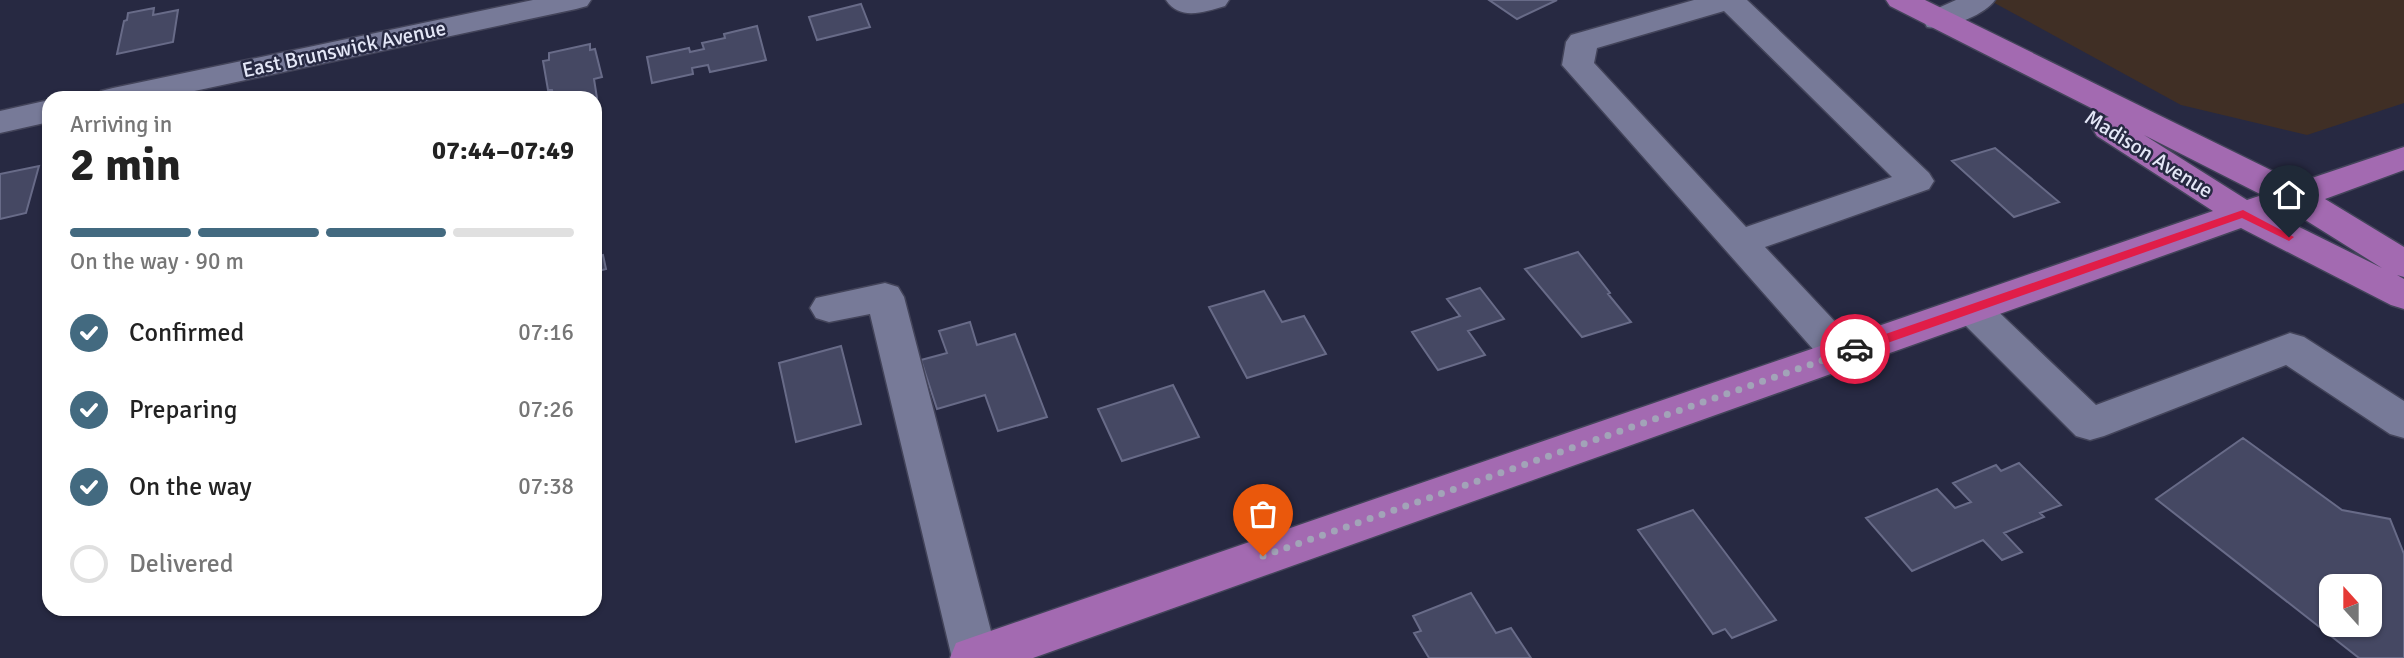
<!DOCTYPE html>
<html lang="en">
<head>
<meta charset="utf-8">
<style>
	body { margin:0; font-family:Signika,sans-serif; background:#f6f6f6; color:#222; height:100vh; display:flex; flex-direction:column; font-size:26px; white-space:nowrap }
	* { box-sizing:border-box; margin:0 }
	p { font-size:23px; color:#767676 }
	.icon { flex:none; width:38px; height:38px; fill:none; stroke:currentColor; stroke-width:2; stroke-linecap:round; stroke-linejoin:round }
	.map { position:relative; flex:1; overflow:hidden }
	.drawer { position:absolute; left:42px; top:91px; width:560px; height:525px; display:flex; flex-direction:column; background:#fff; border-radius:21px; box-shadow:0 2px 5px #0004 }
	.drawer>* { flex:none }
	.needle { width:46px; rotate:339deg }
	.buttons { position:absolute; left:2319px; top:574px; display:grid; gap:14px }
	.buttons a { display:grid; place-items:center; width:63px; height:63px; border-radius:14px; background:#fff; box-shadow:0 2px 5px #0004; font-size:35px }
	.pin { position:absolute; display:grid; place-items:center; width:60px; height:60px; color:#fff; margin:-72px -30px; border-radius:50% 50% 50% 0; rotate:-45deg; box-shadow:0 0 7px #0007 }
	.pin .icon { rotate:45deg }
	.courier { position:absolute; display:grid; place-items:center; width:70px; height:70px; margin:-35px; border:5px solid #e11d48; border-radius:50%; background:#fff; color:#222; box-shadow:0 2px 9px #0007 }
	.head em { font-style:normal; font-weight:800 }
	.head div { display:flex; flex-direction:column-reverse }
	.head { display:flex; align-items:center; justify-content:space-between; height:119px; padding:0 28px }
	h1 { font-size:46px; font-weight:800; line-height:52px }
	.bar { display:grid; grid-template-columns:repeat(4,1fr); gap:10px 7px; align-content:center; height:84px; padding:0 28px }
	.bar i { height:9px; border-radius:5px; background:#e0e0e0 }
	.bar .on { background:#436a80 }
	.bar p { grid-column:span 4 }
	ol { padding:0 28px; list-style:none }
	li { display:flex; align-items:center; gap:21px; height:77px }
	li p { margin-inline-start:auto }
	li .icon { padding:7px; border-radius:50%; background:#436a80; color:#fff; stroke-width:4 }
	li:last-child { color:#767676 }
	li i { width:38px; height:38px; border:4px solid #e0e0e0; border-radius:50% }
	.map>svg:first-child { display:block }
	.commercial { fill:#402f25 }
	.building { fill:#454863; stroke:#686b88; stroke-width:2; fill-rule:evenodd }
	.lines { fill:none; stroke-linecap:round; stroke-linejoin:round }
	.minor-casing { stroke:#43445a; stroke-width:3 }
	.major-casing { stroke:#43445a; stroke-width:3 }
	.minor { fill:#777a98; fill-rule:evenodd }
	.major { fill:#a36ab1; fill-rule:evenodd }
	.route { fill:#e11d48 }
	.done { stroke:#a2a4b8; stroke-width:7; stroke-dasharray:0 12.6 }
	.labels { text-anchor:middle; stroke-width:5; stroke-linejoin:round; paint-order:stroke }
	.street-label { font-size:21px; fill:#e4e7f7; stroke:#272942 }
</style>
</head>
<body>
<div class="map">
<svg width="2404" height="658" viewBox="0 0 2404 658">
	<rect width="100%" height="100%" fill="#272942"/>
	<path class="commercial" d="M1989,0H2404V103L2307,135L2181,105Z"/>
	<path class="building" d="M1489,0H1557L1517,19Z
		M861,4L870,27L817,40L809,17Z
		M154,8L153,15L178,10L173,42L117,54L124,21L127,20L128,13Z
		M757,26L766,60L710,72L708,65L692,68L693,74L652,83L647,57L689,48L690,52L704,49L702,43L725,38L724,34Z
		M590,44V50L595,49L602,77L594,79L597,98H554L552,90H548L543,61L549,60V53Z
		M1995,148L2059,202L2014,217L1952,161Z
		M39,166L26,213L0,219V174Z
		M1578,252L1610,293L1608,294L1631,322L1582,337L1525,269Z
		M603,255L606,269L595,272V257Z
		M1480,288L1504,319L1468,331L1485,355L1438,370L1412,332L1460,316L1447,299Z
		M1264,291L1282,322L1304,316L1326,354L1247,378L1209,307Z
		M970,322L977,345L1015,334L1047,417L998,431L985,395L937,409L921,360L947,353L939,331Z
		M841,346L861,424L796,442L779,363Z
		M1173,385L1199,437L1122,461L1098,409Z
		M2243,438L2342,510L2390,519L2404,554V658H2359L2156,499ZM2331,586H2370V625H2331Z
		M2019,463L2061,505L2040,513L2044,517L2004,533L2022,552L2002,560L1983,540L1912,571L1866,518L1937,489L1955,508L1971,502L1953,483L1996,465L2001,471Z
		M1693,510L1776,620L1732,638L1725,629L1713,634L1638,530Z
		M1471,593L1496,633L1511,628L1531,658H1429L1414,633L1421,631L1413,616Z"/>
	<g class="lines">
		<g class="minor-casing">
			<path id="minor" d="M533,0H591L587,6L576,9L162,98H97L101,91L113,88Z
				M1166,0H1229L1225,6C1204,12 1180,21 1166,0Z
				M1694,0H1747L1929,173L1934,181L1929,189L1765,247L1855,343L1861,354L1855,365L1841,369L1827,365L1562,65L1566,42L1571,35ZM1724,11L1892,177L1746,227L1594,63L1597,48Z
				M1956,0H1995C1985,15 1945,31 1927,27L1923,20L1927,13Z
				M49,100V122L0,133V111Z
				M885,283L898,287L904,297L998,658H952L870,314L829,322L816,318L810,308L816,298Z
				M1972,295L1985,299L2096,405L2290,333L2304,337L2404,401V438L2390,434L2286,365L2104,436L2090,440L2076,436L1959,319L1953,309L1959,299Z"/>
		</g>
		<g class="major-casing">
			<path id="major" d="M1886,0H1925L2297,183L2404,147V170L2325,199L2404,247V277L2397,275L2404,279V309L2391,305L2241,228L1033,658H950L956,643L973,637L2213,211L2097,136L2092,128L2097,120L2109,117L1890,6ZM2144,135L2262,195L2247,200ZM2291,211L2382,268L2277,216Z"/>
		</g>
		<use href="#minor" class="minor"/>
		<use href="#major" class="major"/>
	</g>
	<path class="route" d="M2243,210L2294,237L2289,241L2285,239L2242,218L1859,353H1851L1849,349L1851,346Z"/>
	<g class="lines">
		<path class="done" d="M1263,556L1855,349"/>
	</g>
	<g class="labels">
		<g class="street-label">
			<text transform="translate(344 49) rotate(-12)" y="7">East Brunswick Avenue</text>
			<text transform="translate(2149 154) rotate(32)" y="7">Madison Avenue</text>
		</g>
	</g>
</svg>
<div class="buttons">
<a><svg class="needle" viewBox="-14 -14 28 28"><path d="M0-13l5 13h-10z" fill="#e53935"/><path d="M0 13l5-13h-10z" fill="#767676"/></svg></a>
</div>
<div class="pin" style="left:1263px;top:556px;background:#ea580c"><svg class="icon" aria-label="bag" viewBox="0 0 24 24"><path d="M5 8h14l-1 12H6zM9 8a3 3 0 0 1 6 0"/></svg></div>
<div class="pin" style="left:2289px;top:237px;background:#1f2937"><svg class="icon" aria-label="home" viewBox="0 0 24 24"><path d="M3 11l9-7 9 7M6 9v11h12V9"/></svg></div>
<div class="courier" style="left:1855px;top:349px"><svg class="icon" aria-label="car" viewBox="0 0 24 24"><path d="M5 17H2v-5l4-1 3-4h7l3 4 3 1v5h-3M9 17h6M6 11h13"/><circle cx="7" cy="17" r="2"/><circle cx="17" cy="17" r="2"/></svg></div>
<section class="drawer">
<div class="head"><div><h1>2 min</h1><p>Arriving in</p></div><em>07:44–07:49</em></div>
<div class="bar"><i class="on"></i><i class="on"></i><i class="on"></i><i></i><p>On the way · 90 m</p></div>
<ol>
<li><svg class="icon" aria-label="check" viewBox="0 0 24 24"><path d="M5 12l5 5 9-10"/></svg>Confirmed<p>07:16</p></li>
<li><svg class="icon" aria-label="check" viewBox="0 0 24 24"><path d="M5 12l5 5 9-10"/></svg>Preparing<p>07:26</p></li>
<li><svg class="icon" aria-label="check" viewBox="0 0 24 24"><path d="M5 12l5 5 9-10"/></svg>On the way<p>07:38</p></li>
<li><i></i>Delivered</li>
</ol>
</section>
</div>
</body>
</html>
